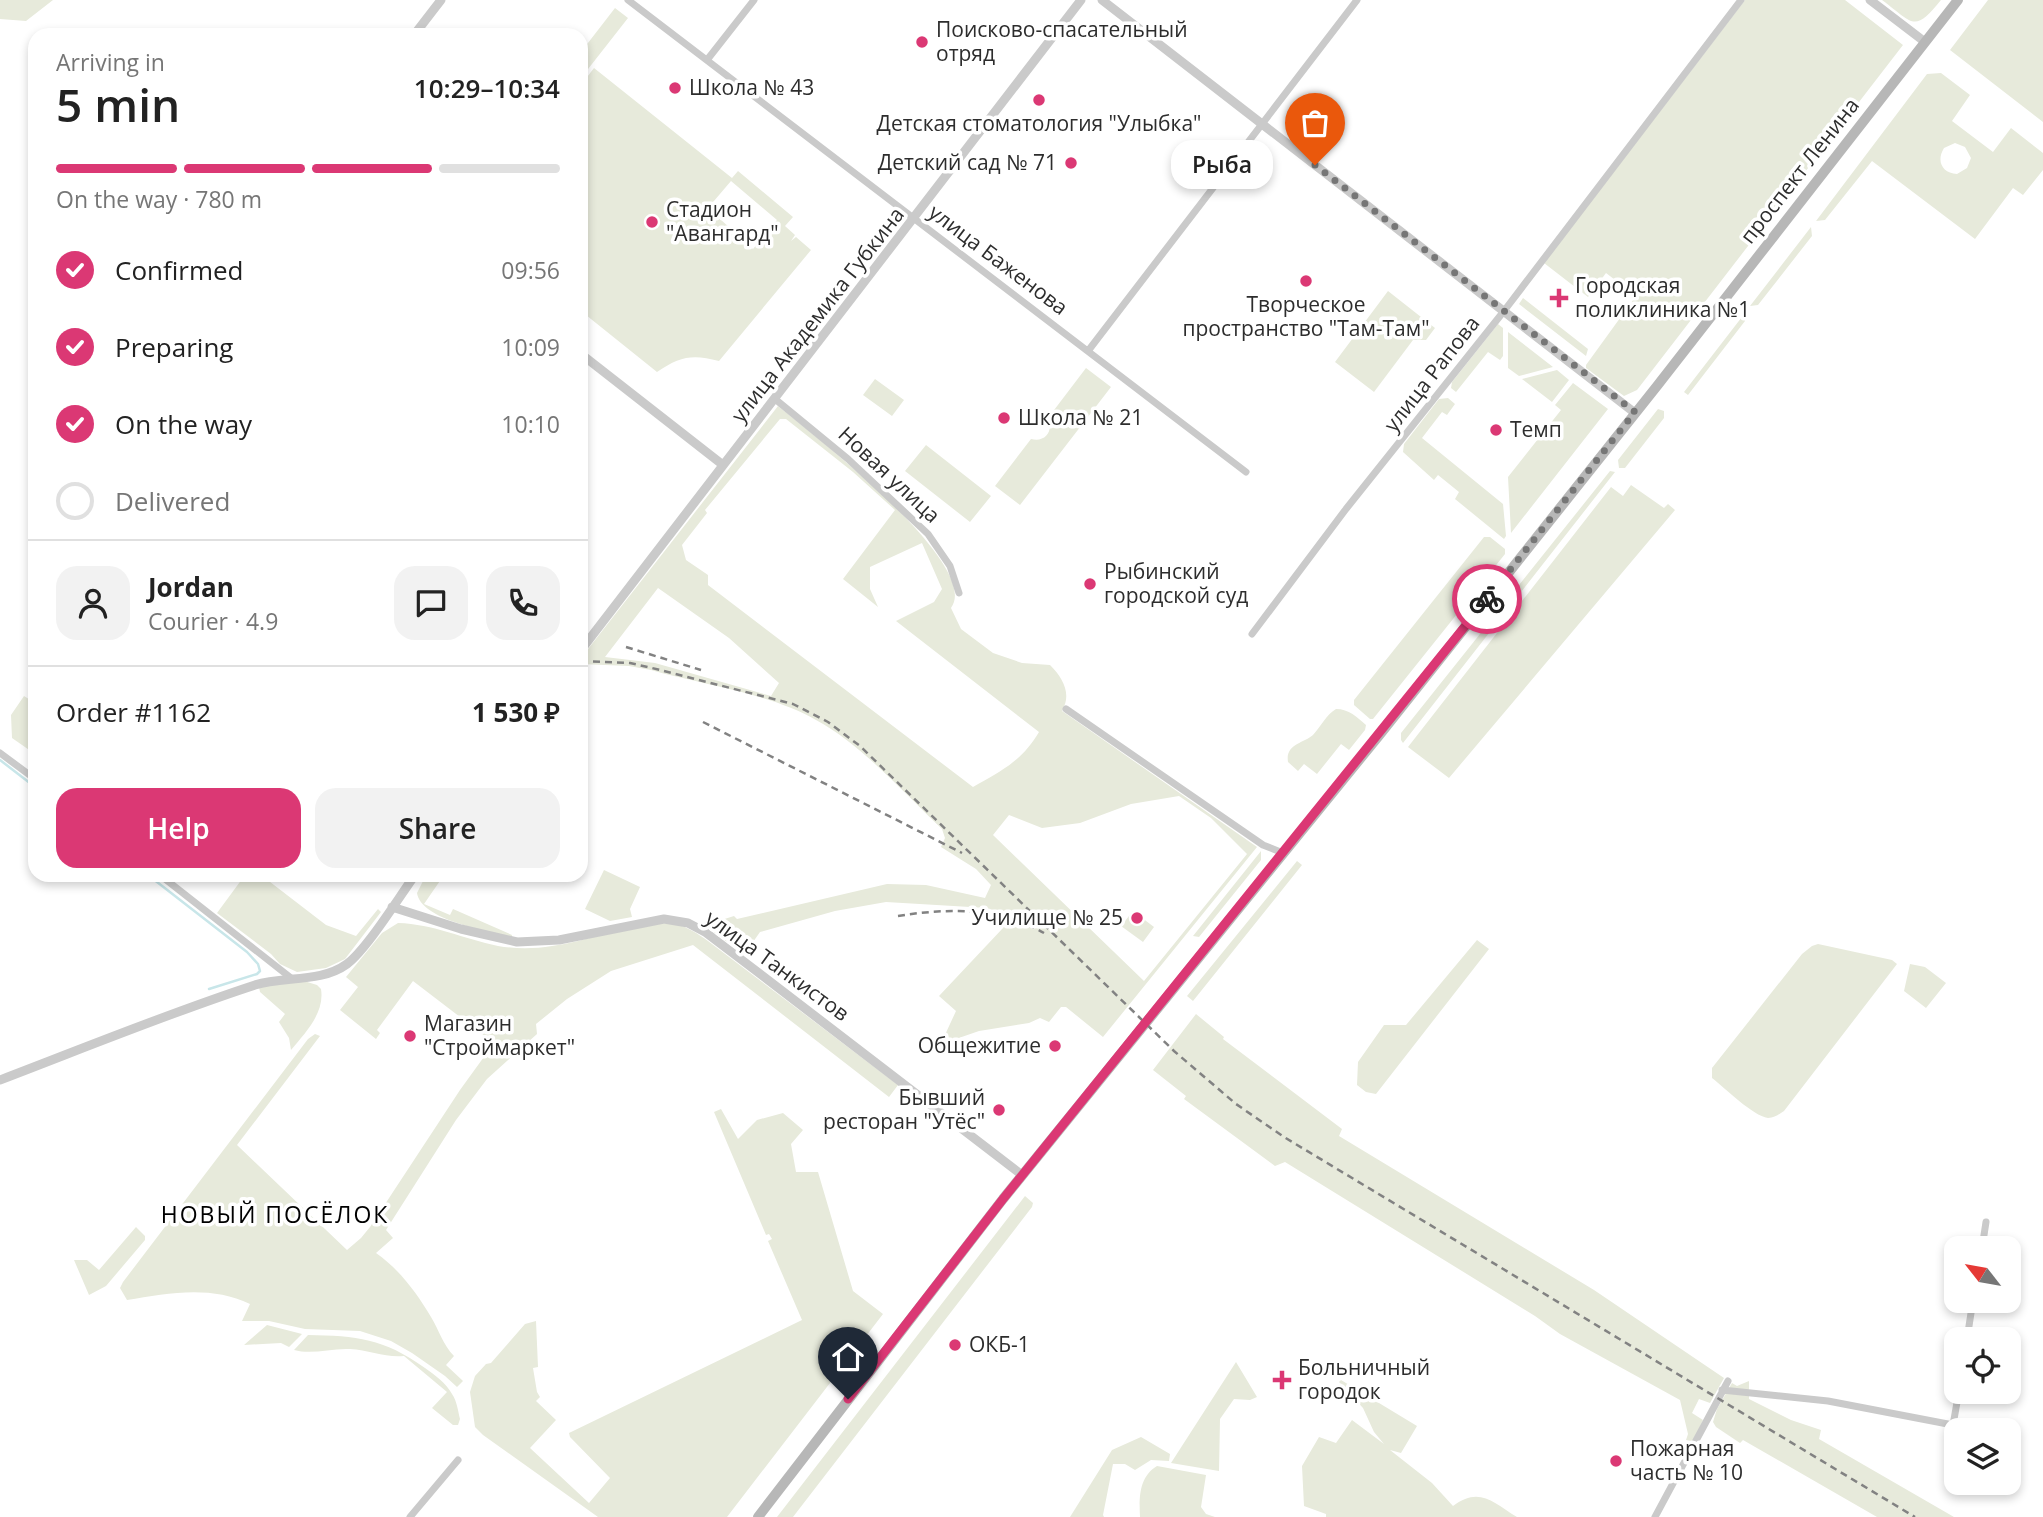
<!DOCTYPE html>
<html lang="en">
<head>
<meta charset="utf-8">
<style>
	body { margin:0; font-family:"Open Sans",sans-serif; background:#f2f2f2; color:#222; height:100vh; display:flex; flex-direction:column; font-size:26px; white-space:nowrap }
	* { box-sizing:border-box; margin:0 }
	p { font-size:23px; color:#767676 }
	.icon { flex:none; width:38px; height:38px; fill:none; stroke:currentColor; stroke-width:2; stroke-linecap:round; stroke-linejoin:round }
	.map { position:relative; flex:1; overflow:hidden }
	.details { position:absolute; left:28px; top:28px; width:560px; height:854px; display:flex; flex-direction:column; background:#fff; border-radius:21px; box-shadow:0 4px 10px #0003 }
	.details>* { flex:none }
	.needle { width:46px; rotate:301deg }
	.tools { position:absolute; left:1944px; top:1236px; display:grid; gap:14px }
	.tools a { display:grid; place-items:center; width:77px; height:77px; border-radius:14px; background:#fff; box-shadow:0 4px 10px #0003; font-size:35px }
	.pin { position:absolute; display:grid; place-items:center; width:60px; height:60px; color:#fff; margin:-72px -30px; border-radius:50% 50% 50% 0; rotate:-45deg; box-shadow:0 0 7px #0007 }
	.pin .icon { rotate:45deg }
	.courier { position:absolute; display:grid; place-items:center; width:70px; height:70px; margin:-35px; border:5px solid #db3874; border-radius:50%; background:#fff; color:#222; box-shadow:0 2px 9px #0007 }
	.bubble { position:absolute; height:49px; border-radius:21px; background:#fff; box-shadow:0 4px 10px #0003; font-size:23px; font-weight:600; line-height:49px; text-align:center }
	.head em { font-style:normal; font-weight:600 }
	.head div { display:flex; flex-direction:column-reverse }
	.head { display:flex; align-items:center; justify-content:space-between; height:119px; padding:0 28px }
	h1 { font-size:46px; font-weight:600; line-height:52px }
	.bar { display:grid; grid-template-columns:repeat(4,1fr); gap:10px 7px; align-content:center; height:84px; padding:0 28px }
	.bar i { height:9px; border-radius:5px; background:#e0e0e0 }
	.bar .on { background:#db3874 }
	.bar p { grid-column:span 4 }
	.line { display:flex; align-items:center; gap:18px; padding:0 28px; border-top:2px solid #e0e0e0 }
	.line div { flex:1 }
	.round { display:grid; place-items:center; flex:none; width:74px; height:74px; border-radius:21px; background:#f2f2f2 }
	ol { padding:0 28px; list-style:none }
	li { display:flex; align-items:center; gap:21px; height:77px }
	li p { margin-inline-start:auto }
	li .icon { padding:7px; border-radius:50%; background:#db3874; color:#fff; stroke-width:4 }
	li:last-child { color:#767676 }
	li i { width:38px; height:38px; border:4px solid #e0e0e0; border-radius:50% }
	.primary-button { display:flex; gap:14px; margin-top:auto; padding:14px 28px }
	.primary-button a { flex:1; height:80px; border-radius:21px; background:#db3874; color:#fff; font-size:28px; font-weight:600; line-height:80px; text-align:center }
	.primary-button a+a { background:#f2f2f2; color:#222 }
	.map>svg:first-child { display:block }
	.green { fill:#e7eadb; fill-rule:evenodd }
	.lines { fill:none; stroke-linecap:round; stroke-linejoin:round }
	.stream { stroke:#c8e6e9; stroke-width:2.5 }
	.minor { stroke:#cacaca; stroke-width:7 }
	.tertiary { stroke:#cacaca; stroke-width:9 }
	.secondary { stroke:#b7b7b7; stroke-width:10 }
	.rail { stroke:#828282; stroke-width:2.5; stroke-dasharray:7 5; stroke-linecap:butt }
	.done { stroke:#767676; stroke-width:7; stroke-dasharray:0 12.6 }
	.route { stroke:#db3874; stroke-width:9 }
	.poi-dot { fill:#db3874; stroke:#fff; stroke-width:2.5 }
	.labels { text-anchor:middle; stroke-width:7; stroke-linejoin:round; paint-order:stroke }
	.poi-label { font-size:21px; fill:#2d2d2d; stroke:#fff; text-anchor:start }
	.street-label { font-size:21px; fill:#2d2d2d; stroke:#fff }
	.neighbourhood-label { font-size:23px; letter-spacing:2px; fill:#000; stroke:#fff }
</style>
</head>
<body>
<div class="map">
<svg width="2043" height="1517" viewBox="0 0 2043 1517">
	<rect width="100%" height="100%" fill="#fff"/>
	<path class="green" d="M0,0H53L26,21L0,19Z
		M1745,0H1845L1903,45L1637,390L1624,396L1586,368V365L1636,296L1606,273L1588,297L1544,263Z
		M1882,0H1941C1914,34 1913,23 1882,0Z
		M1988,0H2043V122L1950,50Z
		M615,8L628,18L581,78V52Z
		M594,68L732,178L738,171L793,217L785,226L795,235L791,241L796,237L811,250L719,361C693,354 680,356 657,372L581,311V85ZM731,181L777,220L753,249L708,208Z
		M1941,73L1970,95L1952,121L1993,152L2011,128L2043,153V170L2023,195L2013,188L1975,239L1872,161L1825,220L1816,221L1927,74ZM1955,143L1965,147L1971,158L1967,168L1957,174C1942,173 1936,161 1944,148Z
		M1811,227L1812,236L1758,305L1750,306Z
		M1388,291L1435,328L1426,340H1413L1374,392L1335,362Z
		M1523,298L1588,349L1586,356L1519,304Z
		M1745,313V321L1688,395L1684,392Z
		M1498,324L1503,328V356L1500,360L1488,352L1456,392L1451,388L1452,382Z
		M1508,332L1553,367L1519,376L1508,368Z
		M1086,368L1111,387L1020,505L995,486L1031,439C1045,443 1054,431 1048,418Z
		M1557,370L1569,380L1552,402L1522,379Z
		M875,379L904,400L892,416L863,395Z
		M1573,383L1608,409L1511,533L1508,477L1561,410L1555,405Z
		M1448,398L1455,404L1447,415L1442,412L1422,438L1503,504L1506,536L1504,539L1455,499L1459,492L1438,475L1434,480L1403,452L1404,444L1439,399Z
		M778,406C810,432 983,565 951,608L961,629L993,653L1022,663L1050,665C1063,678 1072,694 1062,711L1257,847L1103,1037L1066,1007H1061L1049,1022L1040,1018L1029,1023L979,1031L953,1040L944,1037L956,1011L939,996L1003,928V921L995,919L996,911L987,908L886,902L835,911L760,932L744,955L710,929L714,928L715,922L734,916L737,919L887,884L926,885L985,898L991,885L976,869L941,847L945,838L942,829C905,794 861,744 816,720C768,693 704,685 651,670L629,666L581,664V658ZM780,419H786L853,472L895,510L843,579L878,607L870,589V567L922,543L942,589L934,602L896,621L1039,732C1022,761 1001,771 973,787L708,585V575L686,560L682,545L707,513L705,510ZM658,588L729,638L779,683L771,696L655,663L605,657ZM1179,796L1211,818L1247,854L1144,981L993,835L1009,815L1042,828L1080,823L1131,804Z
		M1658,409L1664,411V418L1625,468H1619L1618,460Z
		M926,445L991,496L970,522L905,471Z
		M1610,471L1615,472L1403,743L1401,740V733Z
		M1631,485L1664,508L1668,504L1675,510L1449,778L1408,747L1611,487L1623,496Z
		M1484,537H1490L1505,549V554L1373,719H1370L1354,705V700Z
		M24,696L35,703V754L12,738L11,715Z
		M1336,709C1349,709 1357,717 1366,725L1365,730L1349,750L1341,744L1317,774L1304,764L1298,771L1288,762C1285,744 1304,743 1313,735C1321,726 1326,715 1336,709Z
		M1261,851V860L1199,937L1193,936Z
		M1297,861L1302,865L1193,1001L1187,996Z
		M604,870L640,887L630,909L632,917L610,921L585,909Z
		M245,875H261L326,925L356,936L378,909L381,912L345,959L326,968L297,972L280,964L271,954L217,913Z
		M426,875H444L424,904L450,915L453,909L512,935V937C488,931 421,920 417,893Z
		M1133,911L1154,927L1143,942L1121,926Z
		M398,923C433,924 464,939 498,946C516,949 534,949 552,946C587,942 642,919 674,924C687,926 698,934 708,941L898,1085L889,1097L693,945L611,971L567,999L536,1024L537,1034L487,1079L456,1120L386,1230L393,1238L376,1253C399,1269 417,1293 431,1317C439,1330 443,1345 454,1356L446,1365L463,1381L457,1387L445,1376L412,1353L391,1341L360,1331L305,1329L269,1321H242L250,1304C211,1285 168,1293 127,1300L120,1288L123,1282L308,1039L315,1034L320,1036L237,1145L347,1250L361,1238L370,1227L460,1090L494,1043L413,981L377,1030L380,1033L376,1039L340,1010L358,987L346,977L382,933Z
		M1477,940L1489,949L1376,1094L1366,1092L1357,1085L1358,1062L1384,1025H1406Z
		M1818,944L1892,960L1897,964L1784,1111C1779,1114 1775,1118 1768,1118C1753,1116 1725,1088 1712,1078V1068L1802,954L1812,946Z
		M1910,964L1925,967L1946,983L1926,1008L1904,991Z
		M304,981L317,985L321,989C325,1013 305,1033 291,1050L289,1038L279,1022L285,1014L260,992L259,987Z
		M1196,1014L1224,1037L1223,1039L1342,1129L1339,1136L1594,1290L1724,1378L1710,1403L1699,1399L1692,1413L1703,1420L1692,1443L1686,1440L1688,1434L1680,1400L1560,1334L1535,1316L1285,1162L1275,1166L1184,1099L1186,1096L1153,1070Z
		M721,1109L738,1139L757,1120L783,1113L803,1130L791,1144L796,1172H818L853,1291L883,1314L727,1517H598L483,1435L475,1427L470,1392L475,1376L486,1364L491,1363L525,1324L536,1321L538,1367L533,1368L537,1392L540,1397L536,1401L556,1420L530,1448L589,1503L610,1478L570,1437L569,1433L802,1320L768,1241L772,1239L769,1234L766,1235L714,1112Z
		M1025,1196L1033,1203L1032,1207L793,1517H777Z
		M136,1227L145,1236V1240L106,1286L89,1295L74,1260H87L99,1270Z
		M267,1325L302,1334L289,1347L281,1343L244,1345Z
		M308,1335C357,1336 383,1338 425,1368C435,1375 446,1383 452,1394C457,1401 458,1411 460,1419L458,1425H453L432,1408L447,1392L404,1356C386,1358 369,1350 350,1349C331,1348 312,1355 294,1350Z
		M1236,1362L1257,1397L1250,1400L1234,1399L1220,1419L1219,1471L1171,1463Z
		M1341,1380L1417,1426L1401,1453L1390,1450L1432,1483L1453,1506C1479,1486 1493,1502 1517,1517H1326V1514L1304,1506L1302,1466L1319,1437L1336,1443L1352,1420L1384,1444L1374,1432L1363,1408L1339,1382Z
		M1749,1381V1399L1791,1420L1821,1430L1819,1439L1954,1517H1877L1743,1440L1740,1443L1716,1427L1713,1422L1717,1409L1732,1383L1737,1386Z
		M1141,1437L1170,1454L1169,1461L1151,1460L1135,1470L1125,1464H1113L1103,1515L1104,1517H1070L1112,1450Z
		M1157,1466L1206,1475L1201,1507L1206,1514L1215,1517H1140C1139,1497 1139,1477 1157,1466Z"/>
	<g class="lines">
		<path class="stream" d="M0,760L35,787
			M148,875L247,952L258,964L260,971L257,974L209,989"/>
		<path class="minor" d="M628,0L1246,472
			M707,60L754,0
			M1088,351L1357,0
			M775,399L848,459L928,534L950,566L959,593
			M1252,634L1346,509L1504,311L1741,0
			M1066,709L1263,845L1283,853
			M0,753L35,779
			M160,875L291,978
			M1982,1248L1986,1222
			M1967,1339L1973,1300
			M1722,1390L1828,1401L1953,1425L1959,1391
			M410,1517L458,1460
			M1655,1517L1728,1381"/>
		<path class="tertiary" d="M1102,0L1635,413
			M1870,0L1925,42
			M414,35L441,0
			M581,354L723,465
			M581,650L1081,0
			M392,907L461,929L517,942L559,940L664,919L688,923L705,932L755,970L1022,1175
			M0,1080C84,1048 169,1013 255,985C284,976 321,983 347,964C367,949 399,897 415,875"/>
		<path class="secondary" d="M758,1517L1003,1199L1381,733L1657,386L1958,0"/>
		<path class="rail" d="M581,550L586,543
			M626,647L701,670
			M581,661L630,663L652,668L793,704L828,722L860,746L1174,1051L1236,1104L1284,1137L1915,1517
			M703,722L962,853
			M898,916C948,908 999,907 1044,933"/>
	</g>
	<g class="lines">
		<path class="done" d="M1315,165L1635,412L1487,599"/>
		<path class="route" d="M848,1399L1003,1199L1487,599"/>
	</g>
	<g class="poi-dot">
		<circle cx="922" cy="42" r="7"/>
		<circle cx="675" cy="88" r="7"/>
		<circle cx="1039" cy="100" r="7"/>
		<circle cx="1071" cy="163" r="7"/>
		<circle cx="652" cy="222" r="7"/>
		<circle cx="1306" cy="281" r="7"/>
		<path d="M1555.5 287.5h7v7h7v7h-7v7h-7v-7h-7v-7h7z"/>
		<circle cx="1004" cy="418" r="7"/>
		<circle cx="1496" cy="430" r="7"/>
		<circle cx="1090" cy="584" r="7"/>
		<circle cx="1137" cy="918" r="7"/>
		<circle cx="410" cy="1036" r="7"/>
		<circle cx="1055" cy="1046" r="7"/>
		<circle cx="999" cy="1110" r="7"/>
		<circle cx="955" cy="1345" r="7"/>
		<path d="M1278.5 1369.5h7v7h7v7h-7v7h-7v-7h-7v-7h7z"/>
		<circle cx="1616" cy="1461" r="7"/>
	</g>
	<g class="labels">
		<g class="poi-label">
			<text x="936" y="37">Поисково-спасательный<tspan x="936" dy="24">отряд</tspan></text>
			<text x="689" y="95">Школа № 43</text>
			<text x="1039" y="131" text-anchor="middle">Детская стоматология "Улыбка"</text>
			<text x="1057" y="170" text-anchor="end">Детский сад № 71</text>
			<text x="666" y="217">Стадион<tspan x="666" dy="24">"Авангард"</tspan></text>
			<text x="1575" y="293">Городская<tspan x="1575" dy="24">поликлиника №1</tspan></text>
			<text x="1306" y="312" text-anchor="middle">Творческое<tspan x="1306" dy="24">пространство "Там-Там"</tspan></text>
			<text x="1018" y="425">Школа № 21</text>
			<text x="1510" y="437">Темп</text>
			<text x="1104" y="579">Рыбинский<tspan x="1104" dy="24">городской суд</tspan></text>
			<text x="1123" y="925" text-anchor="end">Училище № 25</text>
			<text x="424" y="1031">Магазин<tspan x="424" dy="24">"Строймаркет"</tspan></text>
			<text x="1041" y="1053" text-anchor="end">Общежитие</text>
			<text x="985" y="1105" text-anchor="end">Бывший<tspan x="985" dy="24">ресторан "Утёс"</tspan></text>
			<text x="969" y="1352">ОКБ-1</text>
			<text x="1298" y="1375">Больничный<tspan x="1298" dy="24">городок</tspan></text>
			<text x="1630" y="1456">Пожарная<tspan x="1630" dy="24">часть № 10</tspan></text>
		</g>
		<g class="street-label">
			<text transform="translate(1800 171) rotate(-52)" y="7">проспект Ленина</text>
			<text transform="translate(998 260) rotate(37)" y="7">улица Баженова</text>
			<text transform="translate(818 315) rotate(-52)" y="7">улица Академика Губкина</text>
			<text transform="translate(1432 374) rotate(-52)" y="7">улица Рапова</text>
			<text transform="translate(889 475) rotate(43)" y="7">Новая улица</text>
			<text transform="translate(777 966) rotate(36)" y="7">улица Танкистов</text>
		</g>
		<g class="neighbourhood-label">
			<text x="275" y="1223">НОВЫЙ ПОСЁЛОК</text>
		</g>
	</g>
</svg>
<div class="tools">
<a><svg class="needle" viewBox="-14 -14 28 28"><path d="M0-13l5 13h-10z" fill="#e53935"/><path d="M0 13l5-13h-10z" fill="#767676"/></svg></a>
<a><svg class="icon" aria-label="locate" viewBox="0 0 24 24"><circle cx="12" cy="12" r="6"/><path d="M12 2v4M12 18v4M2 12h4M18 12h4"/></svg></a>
<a><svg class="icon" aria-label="layers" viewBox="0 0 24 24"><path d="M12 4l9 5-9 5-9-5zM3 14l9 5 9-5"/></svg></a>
</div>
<div class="pin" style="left:1315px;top:165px;background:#ea580c"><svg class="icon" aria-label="bag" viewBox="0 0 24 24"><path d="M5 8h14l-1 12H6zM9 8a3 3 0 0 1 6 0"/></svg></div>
<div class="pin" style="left:848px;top:1399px;background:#1f2937"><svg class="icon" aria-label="home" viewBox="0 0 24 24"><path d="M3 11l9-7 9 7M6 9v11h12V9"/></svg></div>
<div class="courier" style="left:1487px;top:599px"><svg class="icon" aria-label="bike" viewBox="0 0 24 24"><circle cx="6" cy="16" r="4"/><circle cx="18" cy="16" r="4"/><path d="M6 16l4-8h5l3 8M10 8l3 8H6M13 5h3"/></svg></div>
<div class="bubble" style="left:1171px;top:140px;width:102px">Рыба</div>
<section class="details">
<div class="head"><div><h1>5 min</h1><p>Arriving in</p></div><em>10:29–10:34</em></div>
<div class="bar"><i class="on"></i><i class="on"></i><i class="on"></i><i></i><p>On the way · 780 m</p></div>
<ol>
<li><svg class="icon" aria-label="check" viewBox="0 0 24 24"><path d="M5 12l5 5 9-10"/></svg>Confirmed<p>09:56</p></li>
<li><svg class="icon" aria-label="check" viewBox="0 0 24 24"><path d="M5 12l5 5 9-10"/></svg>Preparing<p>10:09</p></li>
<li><svg class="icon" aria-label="check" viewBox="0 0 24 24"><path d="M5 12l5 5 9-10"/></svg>On the way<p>10:10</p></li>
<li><i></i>Delivered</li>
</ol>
<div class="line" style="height:126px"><a class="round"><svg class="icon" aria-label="person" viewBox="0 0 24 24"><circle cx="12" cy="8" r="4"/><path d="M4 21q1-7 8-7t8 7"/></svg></a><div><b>Jordan</b><p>Courier · 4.9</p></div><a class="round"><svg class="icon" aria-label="chat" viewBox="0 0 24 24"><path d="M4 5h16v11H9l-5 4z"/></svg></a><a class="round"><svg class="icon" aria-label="phone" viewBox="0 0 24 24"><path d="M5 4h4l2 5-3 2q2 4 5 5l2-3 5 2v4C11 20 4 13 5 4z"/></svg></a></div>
<div class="line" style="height:91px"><div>Order #1162</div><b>1 530 ₽</b></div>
<div class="primary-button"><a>Help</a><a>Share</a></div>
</section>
</div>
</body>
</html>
